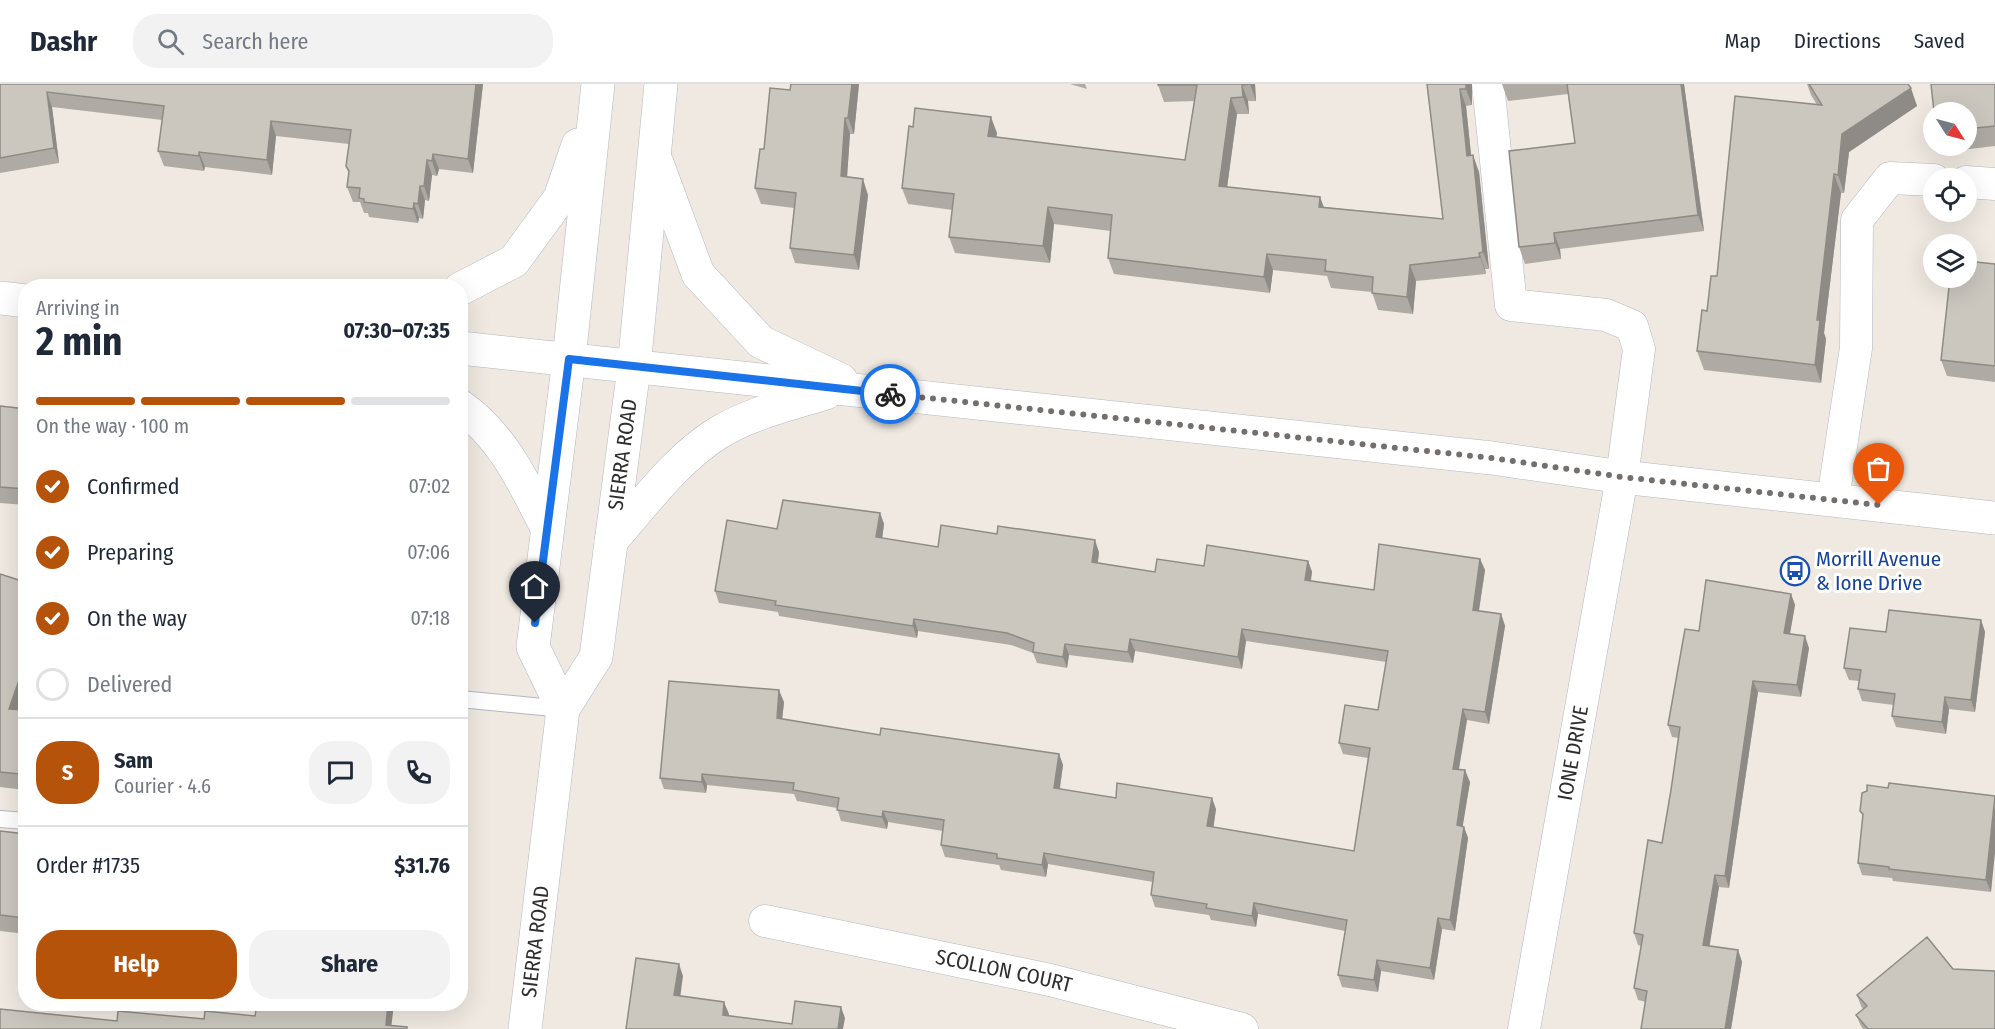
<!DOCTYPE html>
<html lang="en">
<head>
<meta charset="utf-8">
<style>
	body { margin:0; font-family:"Fira Sans Condensed",sans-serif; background:#f2f2f3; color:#1f2937; height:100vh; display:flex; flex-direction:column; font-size:22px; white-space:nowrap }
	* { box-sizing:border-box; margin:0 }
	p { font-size:20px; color:#747a83 }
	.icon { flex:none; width:33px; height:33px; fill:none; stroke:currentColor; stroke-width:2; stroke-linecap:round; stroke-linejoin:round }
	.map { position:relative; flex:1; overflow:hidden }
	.details { position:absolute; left:18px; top:195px; width:450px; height:732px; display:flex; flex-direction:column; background:#fff; border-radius:24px; box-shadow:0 6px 24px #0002 }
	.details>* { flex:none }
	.needle { width:39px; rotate:126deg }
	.fabs { position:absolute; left:1923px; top:18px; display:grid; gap:12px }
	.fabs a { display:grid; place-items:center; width:54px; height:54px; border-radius:50%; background:#fff; box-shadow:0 6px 24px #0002; font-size:30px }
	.pin { position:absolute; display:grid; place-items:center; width:51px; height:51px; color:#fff; margin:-62px -26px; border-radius:50% 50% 50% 0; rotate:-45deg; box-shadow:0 0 6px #0007 }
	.pin .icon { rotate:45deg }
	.courier { position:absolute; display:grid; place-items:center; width:60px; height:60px; margin:-30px; border:4px solid #1a73e8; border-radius:50%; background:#fff; color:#222; box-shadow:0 2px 8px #0007 }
	.head em { font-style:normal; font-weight:700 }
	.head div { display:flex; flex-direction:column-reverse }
	.head { display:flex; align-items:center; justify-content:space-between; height:102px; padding:0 18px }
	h1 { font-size:39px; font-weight:700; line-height:45px }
	.bar { display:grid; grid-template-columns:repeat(4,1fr); gap:9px 6px; align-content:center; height:72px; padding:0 18px }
	.bar i { height:8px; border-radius:4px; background:#e0e1e3 }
	.bar .on { background:#b45309 }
	.bar p { grid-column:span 4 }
	.line { display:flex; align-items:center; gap:15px; padding:0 18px; border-top:2px solid #e0e1e3 }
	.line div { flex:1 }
	.round { display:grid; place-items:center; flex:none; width:63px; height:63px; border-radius:24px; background:#f2f2f3 }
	ol { padding:0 18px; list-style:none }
	li { display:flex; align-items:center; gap:18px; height:66px }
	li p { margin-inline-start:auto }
	li .icon { padding:6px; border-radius:50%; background:#b45309; color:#fff; stroke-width:4 }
	li:last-child { color:#747a83 }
	li i { width:33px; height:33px; border:3px solid #e0e1e3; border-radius:50% }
	.primary-button { display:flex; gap:12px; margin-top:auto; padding:12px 18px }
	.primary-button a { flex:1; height:69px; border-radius:24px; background:#b45309; color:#fff; font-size:24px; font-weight:700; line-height:69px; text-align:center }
	.primary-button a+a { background:#f2f2f3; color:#1f2937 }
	header { display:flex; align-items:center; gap:36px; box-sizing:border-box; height:84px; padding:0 30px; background:#fff; border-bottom:2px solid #e0e1e3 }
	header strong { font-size:28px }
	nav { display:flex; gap:33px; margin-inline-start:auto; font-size:21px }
	.search { width:420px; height:54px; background:#f2f2f3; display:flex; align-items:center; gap:15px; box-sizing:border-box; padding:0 21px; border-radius:24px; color:#747a83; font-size:22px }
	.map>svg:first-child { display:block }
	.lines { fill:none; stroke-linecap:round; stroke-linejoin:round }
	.lane-casing { stroke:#b4b7c1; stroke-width:18 }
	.street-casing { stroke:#b4b7c1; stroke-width:33 }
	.secondary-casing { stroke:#b4b7c1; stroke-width:34 }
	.lane { stroke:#fff; stroke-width:16 }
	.street { stroke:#fff; stroke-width:32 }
	.secondary { stroke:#fff; stroke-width:33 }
	.wall { fill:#afaba4 }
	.shaded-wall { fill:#8e8b86 }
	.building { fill:#cbc7bf; stroke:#8e8b86; stroke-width:1.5 }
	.done { stroke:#726f6d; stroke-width:6; stroke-dasharray:0 10.8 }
	.route { stroke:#1a73e8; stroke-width:8 }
	.labels { text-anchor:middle; stroke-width:6; stroke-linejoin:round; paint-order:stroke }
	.street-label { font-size:21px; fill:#2e2e2e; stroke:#fff }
	.transit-label { font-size:21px; fill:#164399; stroke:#fff; text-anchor:start }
</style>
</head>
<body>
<header>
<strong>Dashr</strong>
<div class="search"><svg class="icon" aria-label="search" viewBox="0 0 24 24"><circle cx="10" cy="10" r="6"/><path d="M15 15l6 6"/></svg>Search here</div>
<nav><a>Map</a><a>Directions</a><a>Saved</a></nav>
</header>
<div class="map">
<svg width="1995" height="945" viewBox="0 0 1995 945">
	<rect width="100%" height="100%" fill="#efe9e1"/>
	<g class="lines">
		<g class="lane-casing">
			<path id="lane" d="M460,615L563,625
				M0,735L26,737"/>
		</g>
		<g class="street-casing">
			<g id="street">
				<path d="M1488,0L1511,221L1606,231L1632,242L1639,265L1622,393L1524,945"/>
				<path d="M1966,98L1995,100"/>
				<path d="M1833,415L1856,264L1857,136L1890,94L1934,96"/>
				<path id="s1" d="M765,837L1050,896L1242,945"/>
			</g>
		</g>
		<g class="secondary-casing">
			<g id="secondary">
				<path d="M657,79L698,190L761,258L841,296"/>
				<path d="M460,205L514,177L560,114L578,61"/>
				<path d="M0,214L26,217"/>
				<path d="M460,264L1492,374L1622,393L1995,434"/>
				<path d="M460,322C503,352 524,399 547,444"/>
				<path d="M611,457C644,420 675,376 718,349C751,329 790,320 826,309"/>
				<path d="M563,625L533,563L569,275L598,0"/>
				<path id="s2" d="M525,945L563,625L596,573L634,284L661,0"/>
			</g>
		</g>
		<use href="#lane" class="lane"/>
		<use href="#street" class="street"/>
		<use href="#secondary" class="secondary"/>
	</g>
	<path class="wall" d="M0,0H483L473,89L439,85L437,92L432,91L429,117L425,116L423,135L419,134L418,139L369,133L368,129H364L360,118H353L347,103L349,90L346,82L349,60L276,52L272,91L205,83L204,87L164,82L158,67L162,36L52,23L59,79L0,89Z
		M859,0L854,50H850L847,93L868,111L859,186L795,179L790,164L794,124L761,120L755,104L764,65L790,6Z
		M1070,0H1085L1087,5Z
		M1255,0L1256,17H1248L1249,30H1237L1227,103L1320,113L1324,123L1443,135L1427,0H1472V21L1466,22L1471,72L1479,88L1489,185H1485L1486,190L1416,197L1413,230L1378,226L1372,208L1331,204L1327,192L1273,186L1270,209L1114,190L1108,174L1111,147L1054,140L1050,179L955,169L949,153L953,126L908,120L902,104L997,49L996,53L1185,76L1194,17L1164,18L1158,1Z
		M1502,0H1684L1704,147L1560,165L1561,175L1525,180L1519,163L1575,59L1568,10L1508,17Z
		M1807,0H1908L1917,22L1849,68L1844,109H1841L1824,249L1826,255L1821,299L1704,286L1697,267L1717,192L1817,21L1811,11Z
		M1995,0V62L1944,68L1941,62H1966V28Z
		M1995,180V298L1947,292L1941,276Z
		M0,322L26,325V421L0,419Z
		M880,429L884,440L882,454L938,463L1099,468L1098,479L1155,488L1204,482L1308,477L1312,488L1311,497L1374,506L1480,475L1485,486L1479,527L1501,530L1505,542L1489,640L1467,636L1459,685L1470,698L1462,742L1464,743L1468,754L1455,847L1442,845L1434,896L1381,887L1378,908L1342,903L1338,891L1345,847L1258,830L1256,843L1211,836L1209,831L1155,823L1151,811L1153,798L1048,780L1046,793L1001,786L999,781L945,773L941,761L943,747L888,738L887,745L841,737L837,724L797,717L794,710L707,701L706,709L664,705L660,694L784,618L782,635L880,651L1059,670L1063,681L1060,705L1116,714L1216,725L1213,743L1354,767L1368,674L1343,670L1339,659L1378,626L1386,578L1246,557L1242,585L1135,567L1133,579L1069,571L1067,584L1037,579L1033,569L1011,561L918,547L917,554L779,532L778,528L719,519L715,507L777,445Z
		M0,490L25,498L20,626L25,706L0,703Z
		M1791,510L1795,521L1790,550L1809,564L1801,613L1758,608L1729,804L1719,803L1709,862L1738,866L1742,878L1731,945H1641L1646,918L1638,916L1634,904L1641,862L1638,861L1634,849L1662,759L1671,706L1679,654L1672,653L1668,641L1699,547Z
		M1981,536L1985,548L1975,628L1949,625L1946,650L1896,643L1892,632L1894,621L1862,617L1858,605L1859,597L1849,596L1844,584L1886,548Z
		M1888,704L1995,712L1991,808L1893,797L1892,794L1862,791L1858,779L1863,733L1860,727Z
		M0,747L26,750V850L0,847Z
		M1953,885L1995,945H1863L1861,942L1856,931L1863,925L1861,922L1857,911Z"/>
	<path class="shaded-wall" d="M476,0H483L473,89L468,75Z
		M852,0H859L854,50L848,34Z
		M1250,0H1255L1256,17Z
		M1466,0H1472V21L1466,5Z
		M1681,0H1684L1704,147L1698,131Z
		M1242,1L1248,17L1249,30L1243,13Z
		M1911,4L1917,22L1849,68L1844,109L1838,91L1842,50Z
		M1460,5L1466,22L1473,89L1467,72Z
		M47,8L52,23L59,79L54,64Z
		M1231,14L1237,30L1225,119L1219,102Z
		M991,33L997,49L994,69L988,52Z
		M845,34L850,50L846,108L841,92Z
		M271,37L276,52L272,91L267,76Z
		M199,68L205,83L204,87L199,72Z
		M433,70L439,85L437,92L432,77Z
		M1473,71L1479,88L1489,185L1483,168Z
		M427,76L432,91L429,117L424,102Z
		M1834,90L1841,109L1824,249L1826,255L1821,299L1815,281L1817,236Z
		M863,95L868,111L859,186L854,171Z
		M420,102L425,116L423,135L418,120Z
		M1320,113L1326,130L1319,123Z
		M414,119L419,134L418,139L413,125Z
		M1048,123L1054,140L1050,179L1043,162Z
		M1554,149L1560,165L1561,175L1555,159Z
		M1479,169L1485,185L1486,190L1480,173Z
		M1267,170L1273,186L1270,209L1264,193Z
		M1410,181L1416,197L1413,230L1407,213Z
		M880,429L884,440L881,464L876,453Z
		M1095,456L1099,468L1096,490L1092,478Z
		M1480,475L1485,486L1477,538L1473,526Z
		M1308,477L1312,488L1309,507L1305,496Z
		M1791,510L1795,521L1788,560L1784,549Z
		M1501,530L1505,542L1489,640L1485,628Z
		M914,535L918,547L917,554L913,542Z
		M1981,536L1985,548L1975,628L1971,616Z
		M1242,545L1246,557L1242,585L1238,573Z
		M1805,552L1809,564L1801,613L1797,601Z
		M1130,555L1135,567L1133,579L1128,568Z
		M1065,560L1069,571L1067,584L1063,573Z
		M26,576V610L15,641L9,625Z
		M1753,597L1758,608L1729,804L1725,792Z
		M779,606L784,618L781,646L777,634Z
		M1945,613L1949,625L1946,650L1942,638Z
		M1463,625L1467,636L1457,696L1453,685Z
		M26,632L25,706L20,690Z
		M1059,670L1063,681L1058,715L1054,704Z
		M1465,686L1470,698L1461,753L1457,741Z
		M702,690L707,701L706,709L702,698Z
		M1212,714L1216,725L1212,754L1207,742Z
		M1995,719V769L1991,808L1986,796Z
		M883,727L888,738L887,745L882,733Z
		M1464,743L1468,754L1455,847L1450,836Z
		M1044,769L1048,780L1046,793L1042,781Z
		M1715,791L1719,803L1708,872L1703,861Z
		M1254,819L1258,830L1256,843L1252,832Z
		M1438,834L1442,845L1434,896L1430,884Z
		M1738,866L1742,878L1731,945H1725Z
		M1377,876L1381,887L1378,908L1374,896Z
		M679,880L683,892L679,922L674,911Z
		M724,918L729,930L727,943L723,931Z
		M388,920H394L391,945L386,941Z
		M841,923L845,934L843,945H838Z"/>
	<path class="building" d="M0,0H476L468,75L433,70L432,77L427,76L424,102H420L418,120L414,119L413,125L364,118V115L359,114L360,104L347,103L349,87L346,82L351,46L271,37L267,76L199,68V72L158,67L164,22L47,8L54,64L0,74Z
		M791,0H852L848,34H845L841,92L863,95L854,171L790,164L796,109L755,104L760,65H764L770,4L790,6Z
		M1158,0H1250L1242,1L1243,13L1231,14L1219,102L1320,113L1319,123L1443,135L1427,0H1466V5H1460L1467,72L1473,71L1483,168L1479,169L1480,173L1410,181L1407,213L1372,209L1373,193L1325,187L1326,176L1267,170L1264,193L1108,174L1112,131L1048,123L1043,162L949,153L954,110L902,104L909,42L913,43L915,24L991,33L988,52L1185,76L1197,1H1158Z
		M1567,0H1681L1698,131L1554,149L1555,159L1519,163L1509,67L1575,59Z
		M1809,0H1908L1911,4L1842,50L1838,91L1834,90L1817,236H1820L1815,281L1697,267L1702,226L1707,227L1711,192H1717L1735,12L1822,21Z
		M1931,0H1995V42L1966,45V28H1934Z
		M1966,177L1995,180V282L1941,276L1950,194H1966Z
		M0,322L26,325V405L0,403Z
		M783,416L880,429L876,453L938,463L941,441L997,450L998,442L1095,456L1092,478L1155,488L1157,475L1204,482L1207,461L1308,477L1305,496L1374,506L1379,460L1480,475L1473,526L1501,530L1485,628L1463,625L1453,685L1465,686L1457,741L1464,743L1450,836L1438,834L1430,884L1377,876L1374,896L1338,891L1347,836L1254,819L1252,832L1206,824L1207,820L1151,811L1154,788L1044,769L1042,781L997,774V770L941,761L944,736L883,727L882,733L837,726L839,714L793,706L794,699L702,690V698L660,694L669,597L779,606L777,634L880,651L881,644L1059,670L1054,704L1116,714L1117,699L1212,714L1207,742L1354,767L1370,664L1339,659L1345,621L1378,626L1388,567L1242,545L1238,573L1130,555L1128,568L1065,560L1063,573L1033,568L1034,559L1007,549L914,535L913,542L775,521L776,517L715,507L727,436L777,445Z
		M0,490L25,498L26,496V576L9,625L26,626L20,690L0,688Z
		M1706,496L1791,510L1784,549L1805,552L1797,601L1753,597L1725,792L1715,791L1703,861L1738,866L1725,945H1641L1647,907L1634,904L1643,851L1634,849L1648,756L1662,759L1671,706L1680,643L1668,641L1685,545L1699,547Z
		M1889,526L1981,536L1971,616L1945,613L1942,638L1892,632L1895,610L1858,605L1861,586L1844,584L1850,544L1886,548Z
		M1889,699L1995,712L1986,796L1889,785V783L1858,779L1863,730L1860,727L1862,709L1867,707V701L1888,704Z
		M0,747L26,750V824L24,834L0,831Z
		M1927,853L1953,885L1995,887V945H1868L1856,931L1867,922L1857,911Z
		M636,874L679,880L674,911L724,918L723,931L792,940L795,917L841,923L838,945H626Z
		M257,920H388L386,941L407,943V945H0V925L117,937L118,927L204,935L205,927L255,932Z"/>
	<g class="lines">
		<path class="done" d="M890,310L1492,374L1622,393L1879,421"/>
		<path class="route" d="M535,539L569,275L890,310"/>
	</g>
	<defs>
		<g id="bus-ring" transform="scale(1.5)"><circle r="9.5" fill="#fff" stroke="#1a4fb4" stroke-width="1.5"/><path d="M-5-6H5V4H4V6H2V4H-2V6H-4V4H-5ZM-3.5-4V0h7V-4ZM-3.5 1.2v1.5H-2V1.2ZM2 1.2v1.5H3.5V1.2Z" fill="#1a4fb4"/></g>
	</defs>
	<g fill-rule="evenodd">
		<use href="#bus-ring" x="1795" y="487"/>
	</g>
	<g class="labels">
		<g class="street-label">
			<text dy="7" stroke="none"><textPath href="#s2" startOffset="588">SIERRA ROAD</textPath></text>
			<text transform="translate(1573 669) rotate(-80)" y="7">IONE DRIVE</text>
			<text dy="7" stroke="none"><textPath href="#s2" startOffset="88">SIERRA ROAD</textPath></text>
			<text dy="7" stroke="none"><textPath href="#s1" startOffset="244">SCOLLON COURT</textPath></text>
		</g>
		<g class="transit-label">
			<text x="1816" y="482">Morrill Avenue<tspan x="1816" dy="24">&amp; Ione Drive</tspan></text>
		</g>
	</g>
</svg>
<div class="fabs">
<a><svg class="needle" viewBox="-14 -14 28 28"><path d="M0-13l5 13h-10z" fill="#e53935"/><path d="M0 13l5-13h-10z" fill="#747a83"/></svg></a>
<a><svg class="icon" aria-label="locate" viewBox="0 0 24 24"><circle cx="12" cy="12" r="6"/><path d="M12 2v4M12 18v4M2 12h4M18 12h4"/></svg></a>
<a><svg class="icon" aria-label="layers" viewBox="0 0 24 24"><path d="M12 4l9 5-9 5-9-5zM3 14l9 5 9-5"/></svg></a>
</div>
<div class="pin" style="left:1879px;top:421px;background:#ea580c"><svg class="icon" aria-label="bag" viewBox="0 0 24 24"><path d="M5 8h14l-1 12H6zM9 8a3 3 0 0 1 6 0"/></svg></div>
<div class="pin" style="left:535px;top:539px;background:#1f2937"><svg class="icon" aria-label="home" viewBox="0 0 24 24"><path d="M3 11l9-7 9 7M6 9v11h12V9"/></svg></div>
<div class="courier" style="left:890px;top:310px"><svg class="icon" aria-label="bike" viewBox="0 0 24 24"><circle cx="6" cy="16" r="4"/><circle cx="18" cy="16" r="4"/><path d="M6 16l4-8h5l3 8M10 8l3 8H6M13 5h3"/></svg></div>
<section class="details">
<div class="head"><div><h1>2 min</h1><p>Arriving in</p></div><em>07:30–07:35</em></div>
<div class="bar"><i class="on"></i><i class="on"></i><i class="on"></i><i></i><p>On the way · 100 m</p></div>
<ol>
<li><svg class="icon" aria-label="check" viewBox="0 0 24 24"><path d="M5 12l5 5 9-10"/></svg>Confirmed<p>07:02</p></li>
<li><svg class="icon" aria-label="check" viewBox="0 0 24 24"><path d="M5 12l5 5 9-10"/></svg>Preparing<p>07:06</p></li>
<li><svg class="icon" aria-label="check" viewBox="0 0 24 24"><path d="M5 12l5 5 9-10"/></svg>On the way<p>07:18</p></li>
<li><i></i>Delivered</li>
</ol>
<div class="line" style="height:108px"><b class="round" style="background:#b45309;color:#fff">S</b><div><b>Sam</b><p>Courier · 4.6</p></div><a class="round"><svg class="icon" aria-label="chat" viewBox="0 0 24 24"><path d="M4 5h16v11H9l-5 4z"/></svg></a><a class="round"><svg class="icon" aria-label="phone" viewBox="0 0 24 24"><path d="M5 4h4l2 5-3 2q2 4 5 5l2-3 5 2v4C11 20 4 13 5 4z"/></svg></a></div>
<div class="line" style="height:78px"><div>Order #1735</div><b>$31.76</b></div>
<div class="primary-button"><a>Help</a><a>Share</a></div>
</section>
</div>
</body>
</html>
